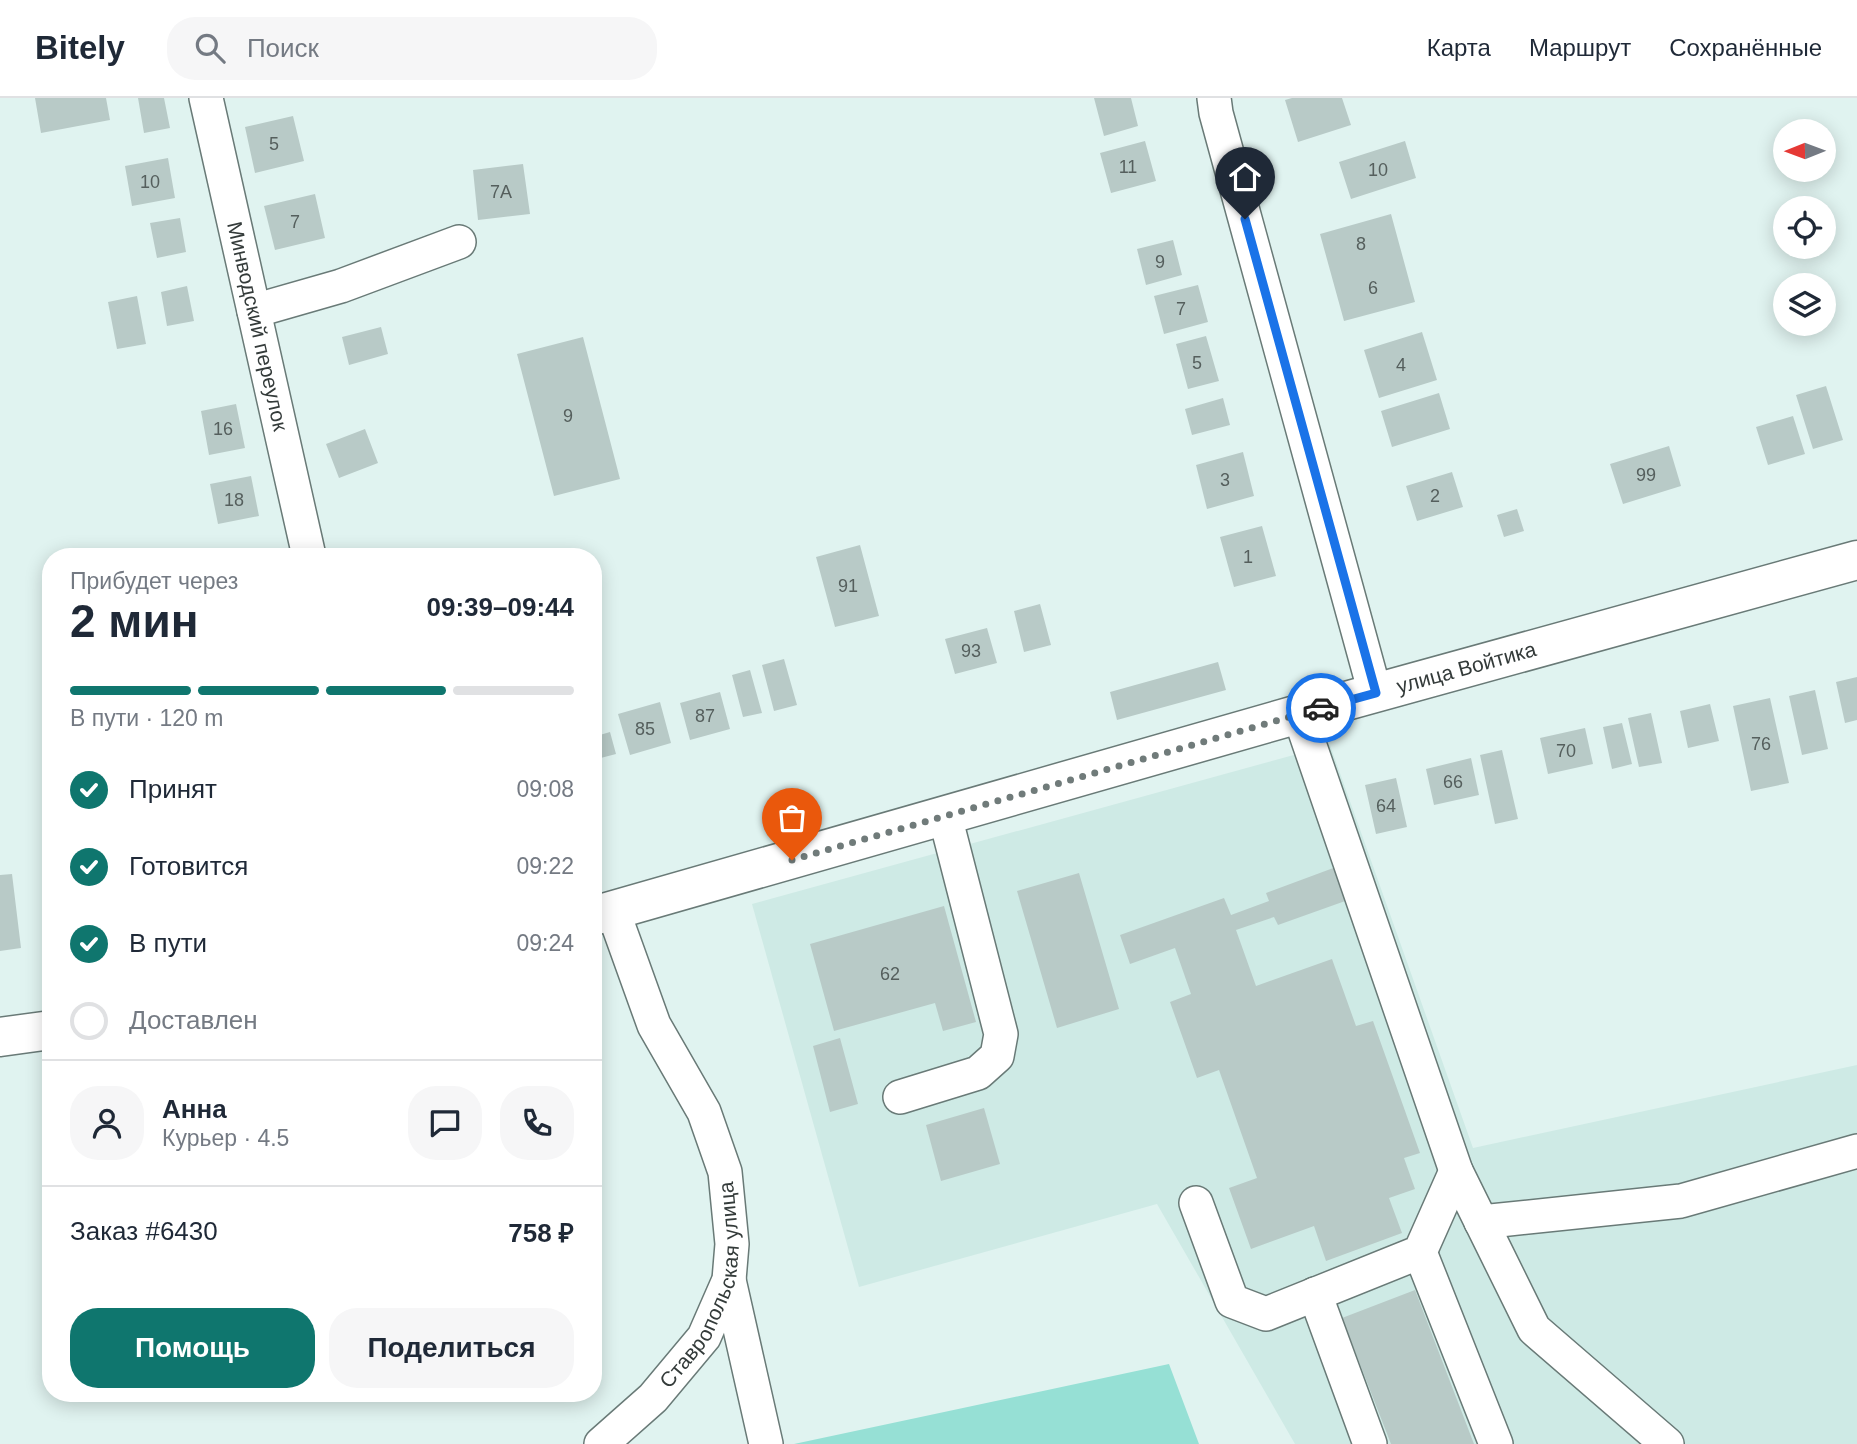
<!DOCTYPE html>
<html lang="ru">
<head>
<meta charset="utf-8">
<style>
	body { margin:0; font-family:Helvetica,sans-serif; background:#f6f6f7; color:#1f2937; height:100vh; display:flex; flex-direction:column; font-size:26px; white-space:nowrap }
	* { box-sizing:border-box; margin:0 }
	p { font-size:23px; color:#747a83 }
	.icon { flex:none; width:38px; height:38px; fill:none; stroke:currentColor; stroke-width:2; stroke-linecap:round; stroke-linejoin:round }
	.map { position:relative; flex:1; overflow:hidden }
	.sheet { position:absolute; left:42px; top:450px; width:560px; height:854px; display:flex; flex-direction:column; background:#fff; border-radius:28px; box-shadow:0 4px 18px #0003 }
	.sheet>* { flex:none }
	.needle { width:46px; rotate:269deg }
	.tools { position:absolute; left:1773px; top:21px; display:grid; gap:14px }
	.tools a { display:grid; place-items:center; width:63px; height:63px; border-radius:50%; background:#fff; box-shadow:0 4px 18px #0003; font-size:35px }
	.pin { position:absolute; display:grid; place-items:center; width:60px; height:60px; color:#fff; margin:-72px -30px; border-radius:50% 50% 50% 0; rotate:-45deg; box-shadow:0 0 7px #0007 }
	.pin .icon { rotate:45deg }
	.courier { position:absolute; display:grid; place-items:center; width:70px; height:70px; margin:-35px; border:5px solid #1a73e8; border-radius:50%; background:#fff; color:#222; box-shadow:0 2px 9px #0007 }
	.summary em { font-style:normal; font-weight:600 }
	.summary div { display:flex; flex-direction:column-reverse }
	.summary { display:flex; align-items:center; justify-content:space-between; height:119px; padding:0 28px }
	h1 { font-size:46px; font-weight:600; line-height:52px }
	.bar { display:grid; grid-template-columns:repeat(4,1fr); gap:10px 7px; align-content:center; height:84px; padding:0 28px }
	.bar i { height:9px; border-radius:5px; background:#e0e1e3 }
	.bar .active { background:#0f766e }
	.bar p { grid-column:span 4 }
	.line { display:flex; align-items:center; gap:18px; padding:0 28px; border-top:2px solid #e0e1e3 }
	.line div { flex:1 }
	.round { display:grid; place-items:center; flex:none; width:74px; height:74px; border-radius:28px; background:#f6f6f7 }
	ol { padding:0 28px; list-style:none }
	li { display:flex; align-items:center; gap:21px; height:77px }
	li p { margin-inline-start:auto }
	li .icon { padding:7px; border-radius:50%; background:#0f766e; color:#fff; stroke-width:4 }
	li:last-child { color:#747a83 }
	li i { width:38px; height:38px; border:4px solid #e0e1e3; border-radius:50% }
	.primary-button { display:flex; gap:14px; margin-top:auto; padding:14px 28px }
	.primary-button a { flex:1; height:80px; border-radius:28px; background:#0f766e; color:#fff; font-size:28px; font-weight:600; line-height:80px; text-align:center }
	.primary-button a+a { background:#f6f6f7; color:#1f2937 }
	header { display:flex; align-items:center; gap:42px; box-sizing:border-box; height:98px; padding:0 35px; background:#fff; border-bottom:2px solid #e0e1e3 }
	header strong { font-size:33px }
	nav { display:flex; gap:38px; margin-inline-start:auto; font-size:24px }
	.search { width:490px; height:63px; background:#f6f6f7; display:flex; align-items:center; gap:18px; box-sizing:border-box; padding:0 24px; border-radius:28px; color:#747a83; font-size:26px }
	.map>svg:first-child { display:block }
	.built { fill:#ceeae5 }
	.green { fill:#96e0d5 }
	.building { fill:#b8cac7 }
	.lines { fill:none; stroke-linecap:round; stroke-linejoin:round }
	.minor-casing { stroke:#697a77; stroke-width:36 }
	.major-casing { stroke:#697a77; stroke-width:41 }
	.minor { stroke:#fff; stroke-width:33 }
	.major { stroke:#fff; stroke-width:38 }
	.done { stroke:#707b7a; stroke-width:7; stroke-dasharray:0 12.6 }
	.route { stroke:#1a73e8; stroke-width:9 }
	.labels { text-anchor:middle; stroke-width:5; stroke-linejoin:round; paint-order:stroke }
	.number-label { font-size:18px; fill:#555f5d }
	.street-label { font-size:21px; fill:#343b3a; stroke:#fff }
</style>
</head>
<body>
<header>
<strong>Bitely</strong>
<div class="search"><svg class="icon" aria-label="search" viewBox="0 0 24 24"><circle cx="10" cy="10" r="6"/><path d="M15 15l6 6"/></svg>Поиск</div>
<nav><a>Карта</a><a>Маршрут</a><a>Сохранённые</a></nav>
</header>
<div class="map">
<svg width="1857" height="1346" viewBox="0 0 1857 1346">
	<rect width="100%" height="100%" fill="#e0f3f0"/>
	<path class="built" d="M1330,647L1473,1050L1857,967V1346H1295L1157,1106L859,1189L752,806Z"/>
	<path class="green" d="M1169,1266L1199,1346H794Z"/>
	<path class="building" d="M35,0H106L110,22L41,35Z
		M138,0H164L170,30L144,35Z
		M1094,0H1131L1138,28L1104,38Z
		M1292,0H1342L1351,27L1298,44L1285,2Z
		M293,18L304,63L255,75L245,29Z
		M1145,43L1156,83L1111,95L1100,55Z
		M1405,43L1416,80L1351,101L1339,64Z
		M168,60L175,100L132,108L125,68Z
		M523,66L530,116L478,122L473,72Z
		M315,96L325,140L275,152L264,108Z
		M1391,116L1415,204L1344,223L1320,136Z
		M180,120L186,154L157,160L150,125Z
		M1173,142L1182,177L1146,187L1137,151Z
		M1198,187L1208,224L1164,236L1154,198Z
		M187,188L194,223L167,228L161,194Z
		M137,198L146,246L117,251L108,204Z
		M381,229L388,256L349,267L342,239Z
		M1422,234L1437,282L1379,300L1364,252Z
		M1206,238L1219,283L1188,291L1176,246Z
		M583,239L620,381L554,398L517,256Z
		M1826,288L1843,342L1813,351L1796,297Z
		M1439,295L1450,331L1392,349L1381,313Z
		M1223,300L1230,327L1192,337L1185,311Z
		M236,306L245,350L209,357L201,313Z
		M1793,318L1805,356L1768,367L1756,329Z
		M365,331L378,365L339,380L326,346Z
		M1669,348L1681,388L1623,406L1610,366Z
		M1243,354L1254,398L1207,411L1196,367Z
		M1452,374L1463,409L1417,423L1406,388Z
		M251,378L259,418L218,426L210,386Z
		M1517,411L1524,433L1504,439L1497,417Z
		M1262,428L1276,478L1234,489L1220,439Z
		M860,447L879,518L835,529L816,459Z
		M1040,506L1051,547L1024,554L1014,513Z
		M987,530L997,565L955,576L945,541Z
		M784,561L797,607L774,613L762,567Z
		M1218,564L1226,592L1117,622L1110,594Z
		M750,572L762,615L743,619L732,577Z
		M1857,579V622L1845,625L1836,584Z
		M1815,592L1828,651L1802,657L1789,598Z
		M720,594L730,631L690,642L680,605Z
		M1770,600L1789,685L1751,693L1733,608Z
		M660,604L671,645L630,657L618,616Z
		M1710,606L1719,643L1688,650L1680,613Z
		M1651,615L1662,665L1639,669L1628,620Z
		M1622,625L1632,666L1612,671L1603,629Z
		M1585,630L1593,666L1548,676L1540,640Z
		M610,634L616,656L593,662V639Z
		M1502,652L1518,721L1495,726L1480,657Z
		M1471,660L1479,697L1434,707L1426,671Z
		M1396,680L1407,729L1376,736L1365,687Z
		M1336,769L1348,802L1278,827L1274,819L1236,832L1256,888L1332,861L1356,928L1373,923L1420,1055L1404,1060L1415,1091L1389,1100L1402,1135L1326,1163L1314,1128L1251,1151L1229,1090L1257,1080L1219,972L1197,980L1170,904L1191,896L1175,850L1130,866L1120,837L1224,800L1231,817L1269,803L1266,795Z
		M1079,775L1119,911L1057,930L1017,793Z
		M12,776L21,850L0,853V777Z
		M944,808L976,924L943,933L935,905L834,933L810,846Z
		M840,940L858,1006L830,1014L813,948Z
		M984,1010L1000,1066L941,1083L926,1027Z
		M1415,1192L1474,1346H1391L1342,1220Z"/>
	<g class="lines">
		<g class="minor-casing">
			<g id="minor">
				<path id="s1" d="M206,0L309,458"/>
				<path d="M1214,0L1216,15L1375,595"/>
				<path d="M254,213L341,188L459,144"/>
				<path d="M1299,616L1456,1073L1534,1231L1667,1346"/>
				<path d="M900,999L978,975L997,958L1001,936L945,718"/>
				<path d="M1196,1105L1232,1203L1266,1216L1420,1154L1456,1073"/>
				<path d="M1481,1124L1681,1103L1857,1053"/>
				<path d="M1420,1154L1496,1346"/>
				<path d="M729,1182L766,1346"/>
				<path d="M1315,1196L1370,1346"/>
				<path id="s2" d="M601,1346L653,1300L704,1239L729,1182L732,1146L725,1074L704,1014L654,927L613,813"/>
			</g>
		</g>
		<g class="major-casing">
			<g id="major">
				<path id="s3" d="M593,818L1299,616L1857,462"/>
				<path d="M0,939L51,932"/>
			</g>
		</g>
		<use href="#minor" class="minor"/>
		<use href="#major" class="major"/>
	</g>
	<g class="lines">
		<path class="done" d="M792,762L1321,610"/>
		<path class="route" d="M1245,121L1376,595L1321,610"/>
	</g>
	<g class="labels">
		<g class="number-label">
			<text x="274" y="52">5</text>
			<text x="1128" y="75">11</text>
			<text x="1378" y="78">10</text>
			<text x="150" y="90">10</text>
			<text x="501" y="100">7А</text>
			<text x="295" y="130">7</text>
			<text x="1361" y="152">8</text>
			<text x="1160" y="170">9</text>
			<text x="1373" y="196">6</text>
			<text x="1181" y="217">7</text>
			<text x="1197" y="271">5</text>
			<text x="1401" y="273">4</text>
			<text x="568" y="324">9</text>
			<text x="223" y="337">16</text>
			<text x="1646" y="383">99</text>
			<text x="1225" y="388">3</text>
			<text x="1435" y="404">2</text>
			<text x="234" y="408">18</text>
			<text x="1248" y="465">1</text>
			<text x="848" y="494">91</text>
			<text x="971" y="559">93</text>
			<text x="705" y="624">87</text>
			<text x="645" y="637">85</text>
			<text x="1761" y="652">76</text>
			<text x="1566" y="659">70</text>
			<text x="1453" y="690">66</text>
			<text x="1386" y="714">64</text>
			<text x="890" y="882">62</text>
		</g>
		<g class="street-label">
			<text dy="7" stroke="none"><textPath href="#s1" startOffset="234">Минводский переулок</textPath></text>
			<text dy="7" stroke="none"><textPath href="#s3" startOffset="908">улица Войтика</textPath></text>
			<text dy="7" stroke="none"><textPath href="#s2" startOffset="198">Ставропольская улица</textPath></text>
		</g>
	</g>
</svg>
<div class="tools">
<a><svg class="needle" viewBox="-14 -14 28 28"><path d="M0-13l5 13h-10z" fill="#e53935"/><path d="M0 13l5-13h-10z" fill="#747a83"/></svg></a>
<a><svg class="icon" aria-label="locate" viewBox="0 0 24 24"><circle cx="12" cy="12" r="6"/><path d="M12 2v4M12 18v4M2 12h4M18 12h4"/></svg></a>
<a><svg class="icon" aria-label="layers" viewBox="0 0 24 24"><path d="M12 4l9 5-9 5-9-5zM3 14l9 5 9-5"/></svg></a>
</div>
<div class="pin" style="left:792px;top:762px;background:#ea580c"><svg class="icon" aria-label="bag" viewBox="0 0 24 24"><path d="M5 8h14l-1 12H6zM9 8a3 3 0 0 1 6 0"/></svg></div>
<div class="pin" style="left:1245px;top:121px;background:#1f2937"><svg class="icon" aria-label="home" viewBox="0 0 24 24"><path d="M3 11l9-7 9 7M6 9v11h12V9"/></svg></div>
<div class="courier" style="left:1321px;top:610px"><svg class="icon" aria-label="car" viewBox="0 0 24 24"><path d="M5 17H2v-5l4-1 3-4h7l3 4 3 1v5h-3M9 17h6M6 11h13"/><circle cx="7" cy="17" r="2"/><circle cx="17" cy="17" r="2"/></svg></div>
<section class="sheet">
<div class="summary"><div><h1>2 мин</h1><p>Прибудет через</p></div><em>09:39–09:44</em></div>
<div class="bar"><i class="active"></i><i class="active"></i><i class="active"></i><i></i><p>В пути · 120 m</p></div>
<ol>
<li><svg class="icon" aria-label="check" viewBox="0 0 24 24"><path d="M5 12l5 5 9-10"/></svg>Принят<p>09:08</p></li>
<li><svg class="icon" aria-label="check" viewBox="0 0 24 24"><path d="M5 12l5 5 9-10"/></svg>Готовится<p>09:22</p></li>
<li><svg class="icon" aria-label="check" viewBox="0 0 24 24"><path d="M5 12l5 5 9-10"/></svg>В пути<p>09:24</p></li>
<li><i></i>Доставлен</li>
</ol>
<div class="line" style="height:126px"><a class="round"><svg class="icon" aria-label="person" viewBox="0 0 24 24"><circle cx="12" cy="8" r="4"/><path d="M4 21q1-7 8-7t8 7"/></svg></a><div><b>Анна</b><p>Курьер · 4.5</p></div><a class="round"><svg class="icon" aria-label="chat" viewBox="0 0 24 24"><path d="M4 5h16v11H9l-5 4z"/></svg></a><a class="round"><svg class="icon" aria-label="phone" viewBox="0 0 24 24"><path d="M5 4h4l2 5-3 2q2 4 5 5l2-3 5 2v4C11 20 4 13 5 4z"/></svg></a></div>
<div class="line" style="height:91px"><div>Заказ #6430</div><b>758 ₽</b></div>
<div class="primary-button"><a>Помощь</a><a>Поделиться</a></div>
</section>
</div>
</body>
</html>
